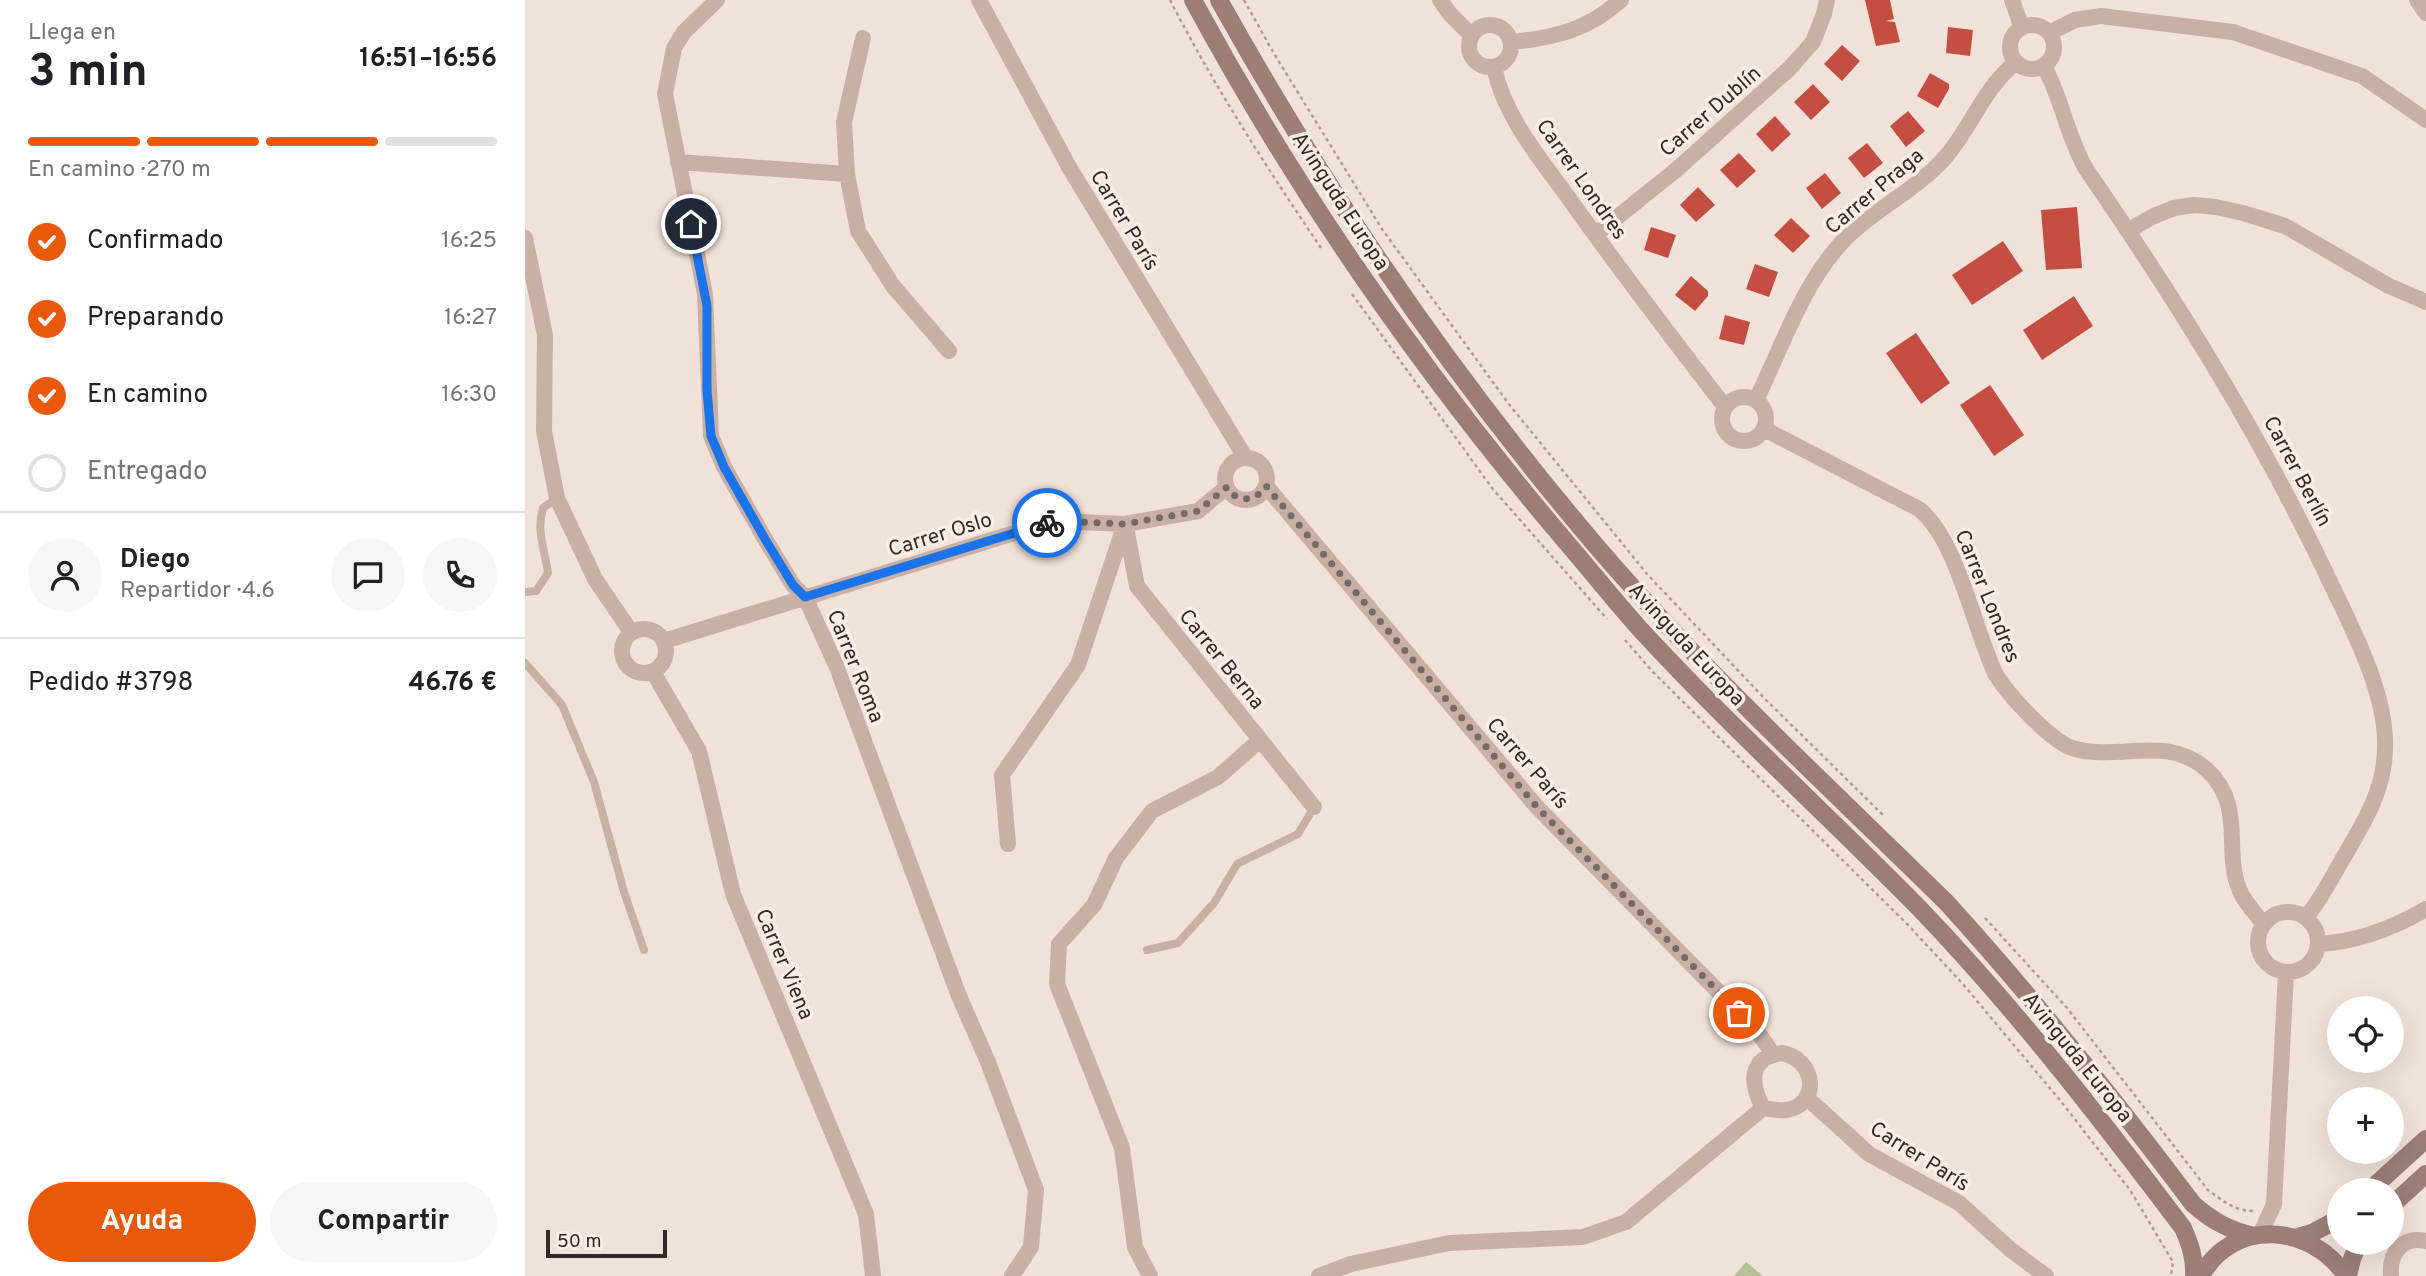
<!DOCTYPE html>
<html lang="es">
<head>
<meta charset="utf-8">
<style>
	body { margin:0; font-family:Overpass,sans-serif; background:#f6f6f6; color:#202124; height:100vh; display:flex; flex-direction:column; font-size:26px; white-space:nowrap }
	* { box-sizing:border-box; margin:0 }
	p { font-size:23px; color:#757577 }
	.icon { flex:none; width:38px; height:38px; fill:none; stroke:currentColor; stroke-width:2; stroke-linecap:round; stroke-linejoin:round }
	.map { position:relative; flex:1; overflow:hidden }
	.drawer { display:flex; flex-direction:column; background:#fff; width:525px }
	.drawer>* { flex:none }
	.buttons { position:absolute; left:1802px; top:996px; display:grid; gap:14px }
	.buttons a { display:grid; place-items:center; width:77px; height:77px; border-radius:50%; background:#fff; box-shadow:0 7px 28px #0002; font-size:35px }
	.scale { position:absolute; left:21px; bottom:18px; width:121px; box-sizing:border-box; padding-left:7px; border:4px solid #342926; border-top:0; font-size:19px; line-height:24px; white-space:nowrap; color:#342926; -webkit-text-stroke:5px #f9ede5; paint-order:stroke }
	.pin { position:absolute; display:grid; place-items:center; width:60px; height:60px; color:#fff; margin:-30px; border:4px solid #fff; border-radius:50%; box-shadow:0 2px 7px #0007 }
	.courier { position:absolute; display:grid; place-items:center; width:70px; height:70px; margin:-35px; border:5px solid #1a73e8; border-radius:50%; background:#fff; color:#222; box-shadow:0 2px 9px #0007 }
	.headline em { font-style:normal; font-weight:700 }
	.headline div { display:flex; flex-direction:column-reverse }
	.headline { display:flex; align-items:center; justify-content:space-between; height:119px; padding:0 28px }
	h1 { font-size:46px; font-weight:700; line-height:52px }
	.bar { display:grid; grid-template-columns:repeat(4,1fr); gap:10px 7px; align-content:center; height:84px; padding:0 28px }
	.bar i { height:9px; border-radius:5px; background:#e0e0e0 }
	.bar .selected { background:#ea580c }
	.bar p { grid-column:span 4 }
	.line { display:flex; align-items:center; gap:18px; padding:0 28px; border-top:2px solid #e0e0e0 }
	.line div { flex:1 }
	.round { display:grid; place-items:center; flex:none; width:74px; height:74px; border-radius:37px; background:#f6f6f6 }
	ol { padding:0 28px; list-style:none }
	li { display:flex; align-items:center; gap:21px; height:77px }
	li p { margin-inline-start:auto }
	li .icon { padding:7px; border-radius:50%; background:#ea580c; color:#fff; stroke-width:4 }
	li:last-child { color:#757577 }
	li i { width:38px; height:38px; border:4px solid #e0e0e0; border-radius:50% }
	.primary-button { display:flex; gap:14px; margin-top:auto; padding:14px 28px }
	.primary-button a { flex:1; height:80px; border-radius:42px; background:#ea580c; color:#fff; font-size:28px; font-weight:700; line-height:80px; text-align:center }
	.primary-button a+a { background:#f6f6f6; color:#202124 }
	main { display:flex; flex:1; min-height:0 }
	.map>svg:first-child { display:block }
	.green { fill:#b9c099 }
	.building { fill:#c54e43 }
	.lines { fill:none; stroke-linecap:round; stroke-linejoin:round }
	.path { stroke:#b49a8f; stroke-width:2.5; stroke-dasharray:3.5 3.5; stroke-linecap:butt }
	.service { stroke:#c9b0a5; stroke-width:8 }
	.minor { stroke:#c9b0a5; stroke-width:16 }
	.secondary { stroke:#9c7e77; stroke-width:18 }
	.done { stroke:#766a65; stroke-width:7; stroke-dasharray:0 12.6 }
	.route { stroke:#1a73e8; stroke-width:9 }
	.labels { text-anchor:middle; stroke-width:7; stroke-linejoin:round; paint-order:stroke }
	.street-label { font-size:21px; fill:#342926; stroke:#f9ede5 }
</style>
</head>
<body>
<main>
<section class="drawer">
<div class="headline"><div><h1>3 min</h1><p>Llega en</p></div><em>16:51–16:56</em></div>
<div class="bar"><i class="selected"></i><i class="selected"></i><i class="selected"></i><i></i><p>En camino · 270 m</p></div>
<ol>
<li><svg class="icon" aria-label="check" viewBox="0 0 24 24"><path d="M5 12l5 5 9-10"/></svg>Confirmado<p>16:25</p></li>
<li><svg class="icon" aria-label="check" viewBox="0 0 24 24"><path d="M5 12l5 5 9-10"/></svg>Preparando<p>16:27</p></li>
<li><svg class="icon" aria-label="check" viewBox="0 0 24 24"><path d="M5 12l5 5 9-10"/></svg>En camino<p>16:30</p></li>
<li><i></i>Entregado</li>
</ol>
<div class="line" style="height:126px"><a class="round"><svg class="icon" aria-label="person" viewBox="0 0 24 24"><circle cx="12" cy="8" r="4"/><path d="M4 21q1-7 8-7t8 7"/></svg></a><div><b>Diego</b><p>Repartidor · 4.6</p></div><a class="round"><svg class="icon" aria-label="chat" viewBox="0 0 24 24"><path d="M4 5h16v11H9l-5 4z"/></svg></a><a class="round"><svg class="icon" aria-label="phone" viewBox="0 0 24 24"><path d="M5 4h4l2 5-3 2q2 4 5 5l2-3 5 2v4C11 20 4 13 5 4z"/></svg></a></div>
<div class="line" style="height:91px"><div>Pedido #3798</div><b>46.76 €</b></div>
<div class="primary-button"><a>Ayuda</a><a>Compartir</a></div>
</section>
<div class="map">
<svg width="1901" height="1276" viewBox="0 0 1901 1276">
	<rect width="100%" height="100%" fill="#f1e2d9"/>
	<path class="green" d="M1221,1262L1238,1276H1209Z"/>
	<path class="building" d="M1340,0H1365L1369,19L1361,21L1370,22L1375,42L1351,46Z
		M1423,27L1448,30L1445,56L1421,53Z
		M1317,45L1335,61L1317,81L1299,64Z
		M1405,73L1424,84V89L1413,108L1392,96Z
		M1288,84L1305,102L1286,120L1269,102Z
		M1383,111L1400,131L1381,147L1365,126Z
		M1250,116L1266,134L1247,152L1231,134Z
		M1342,143L1358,163L1339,178L1323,158Z
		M1214,153L1231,171L1212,188L1195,170Z
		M1300,173L1316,193L1297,209L1281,188Z
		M1173,187L1190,205L1171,222L1155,205Z
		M1552,207L1557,268L1521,270L1516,210Z
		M1266,218L1285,236L1268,253L1249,235Z
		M1126,227L1151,235L1143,258L1119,250Z
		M1478,241L1498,271L1447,305L1427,275Z
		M1230,264L1253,272L1244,297L1221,289Z
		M1166,276L1183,291V296L1170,311L1150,295Z
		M1549,296L1568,326L1517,360L1498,330Z
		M1200,315L1225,322L1219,345L1194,339Z
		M1391,333L1425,383L1396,404L1361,353Z
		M1465,385L1499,435L1469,456L1435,405Z"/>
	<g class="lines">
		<path class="path" d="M645,0C689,86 742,168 796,248
			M719,0L748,52L857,229L983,403L1122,574L1240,699L1360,817
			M827,294L967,488L1082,619
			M1100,640L1127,671L1383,925L1437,983L1534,1099L1605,1190L1648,1262L1646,1276
			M1460,918L1542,1008L1683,1190C1698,1201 1710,1211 1728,1211"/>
		<path class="service" d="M0,592L11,591L23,573C20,551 11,530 18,508L32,498
			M0,663L37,705L69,782L99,892L119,950
			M622,950L653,943L689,903L712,864L773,834L789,807"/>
		<path class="minor" d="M192,0L159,32L149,48L140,94L180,294L186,436L199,467L240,539L268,585L280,597L311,665L434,996L463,1062L511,1190L506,1247L487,1276
			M454,0L544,167L720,457
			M915,0L925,14L947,36
			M1487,0L1497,28
			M1892,0L1901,13
			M944 46a21 21 0 1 1 42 0a21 21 0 1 1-42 0Z
			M1485 47a22 22 0 1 1 44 0a22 22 0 1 1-44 0Z
			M1524,33L1550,20L1576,16L1708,32L1837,76L1901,120
			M986,42C1029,38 1063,30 1096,0
			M1519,66C1537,99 1542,136 1561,169C1654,304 1738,439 1808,588C1830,634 1862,696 1860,748C1860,790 1838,824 1817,860C1806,880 1795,900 1781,918
			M969,67C979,116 1014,157 1043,197C1093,268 1147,338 1200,407
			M153,162L322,174L333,231L368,286L424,351
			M322,174L319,122L338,38
			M1604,230L1629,216L1649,208L1669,205L1691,207L1718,213L1760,226L1864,286L1901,302
			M1070,235L1151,170L1264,69L1288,42L1299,14L1302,0
			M0,238L20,335L19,431L32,498L70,579L106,632
			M1197 419a22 22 0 1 1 44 0a22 22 0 1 1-44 0Z
			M1231,400C1257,347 1277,285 1318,241C1348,210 1388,192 1418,160C1447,128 1456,91 1491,62
			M1239,429L1394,509C1433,541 1448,627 1471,675C1484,696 1525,740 1547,748C1592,762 1642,734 1681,769C1721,805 1698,848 1714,889C1719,902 1730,913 1739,924
			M700 479a21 21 0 1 1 42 0a21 21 0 1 1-42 0Z
			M741,486L1012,807L1232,1031L1248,1054
			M601,527L612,586L789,807
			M97 651a22 22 0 1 1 44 0a22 22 0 1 1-44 0Z
			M139,641L528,521L600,524L673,511L702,487
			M128,672L174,751L208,894L341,1214L348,1276
			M483,844L477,775L553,665L600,524
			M1733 942a30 30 0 1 1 60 0a30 30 0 1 1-60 0Z
			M1793,944C1833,942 1867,929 1901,909
			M1257,1053C1291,1059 1296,1105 1261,1110C1254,1111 1245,1109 1238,1108C1225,1083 1223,1058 1257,1053Z
			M1281,1097L1344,1154L1434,1203L1486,1250L1521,1276
			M1735,1235L1749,1204L1761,973
			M625,1276L610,1247L597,1148L532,984L534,944L569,905L591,858L627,811L693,777L735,740
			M794,1276L826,1264L924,1243L1058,1237L1101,1222L1238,1108
			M1866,1276C1864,1253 1877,1236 1901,1241"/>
		<path class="secondary" d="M668,0C772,193 900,376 1042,543C1066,571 1089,600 1114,628C1204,726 1302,814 1395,909C1491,1009 1575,1118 1658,1228C1665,1244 1670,1258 1669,1276
			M694,0C802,194 929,379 1073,548C1181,674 1304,787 1422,903C1509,999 1590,1100 1668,1204C1687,1221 1704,1230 1729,1236
			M1845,1190L1901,1139
			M1867,1205L1901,1174
			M1773,1237L1787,1233L1815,1218
			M1676,1276C1708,1217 1787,1224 1821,1276
			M1823,1276L1827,1259L1834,1242"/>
	</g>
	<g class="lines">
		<path class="done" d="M522,523L528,521L600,524L673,511L702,487C712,504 731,502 741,486L1012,807L1214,1013"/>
		<path class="route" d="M166,224L182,306V390L186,436L199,467L240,539L268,585L280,597L522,523"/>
	</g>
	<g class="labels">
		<g class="street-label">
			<text transform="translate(1185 111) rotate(-41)" y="7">Carrer Dublín</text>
			<text transform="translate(1057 179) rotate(55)" y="7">Carrer Londres</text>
			<text transform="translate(1349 191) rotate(-40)" y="7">Carrer Praga</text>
			<text transform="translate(816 201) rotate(57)" y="7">Avinguda Europa</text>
			<text transform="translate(600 220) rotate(59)" y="7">Carrer París</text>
			<text transform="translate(1773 471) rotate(62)" y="7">Carrer Berlín</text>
			<text transform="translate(415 534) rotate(-17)" y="7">Carrer Oslo</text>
			<text transform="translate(1463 596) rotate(68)" y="7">Carrer Londres</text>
			<text transform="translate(1162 644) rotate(47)" y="7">Avinguda Europa</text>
			<text transform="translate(697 659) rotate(51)" y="7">Carrer Berna</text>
			<text transform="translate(331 666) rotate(68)" y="7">Carrer Roma</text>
			<text transform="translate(1003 763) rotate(49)" y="7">Carrer París</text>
			<text transform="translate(260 964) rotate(67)" y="7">Carrer Viena</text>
			<text transform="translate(1553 1057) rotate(51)" y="7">Avinguda Europa</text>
			<text transform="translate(1395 1156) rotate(32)" y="7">Carrer París</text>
		</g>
	</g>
</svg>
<div class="buttons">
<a><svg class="icon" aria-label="locate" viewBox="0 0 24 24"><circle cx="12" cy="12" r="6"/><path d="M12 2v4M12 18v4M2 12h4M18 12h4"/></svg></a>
<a>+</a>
<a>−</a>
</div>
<div class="scale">50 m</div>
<div class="pin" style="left:1214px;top:1013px;background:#ea580c"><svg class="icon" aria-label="bag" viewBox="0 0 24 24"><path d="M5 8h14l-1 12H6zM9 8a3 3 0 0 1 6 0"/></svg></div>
<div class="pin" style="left:166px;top:224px;background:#1f2937"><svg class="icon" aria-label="home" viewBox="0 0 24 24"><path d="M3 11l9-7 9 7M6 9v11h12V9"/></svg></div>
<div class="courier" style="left:522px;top:523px"><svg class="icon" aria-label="bike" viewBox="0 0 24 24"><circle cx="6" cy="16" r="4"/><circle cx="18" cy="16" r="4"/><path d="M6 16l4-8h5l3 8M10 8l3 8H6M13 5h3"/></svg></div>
</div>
</main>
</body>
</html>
